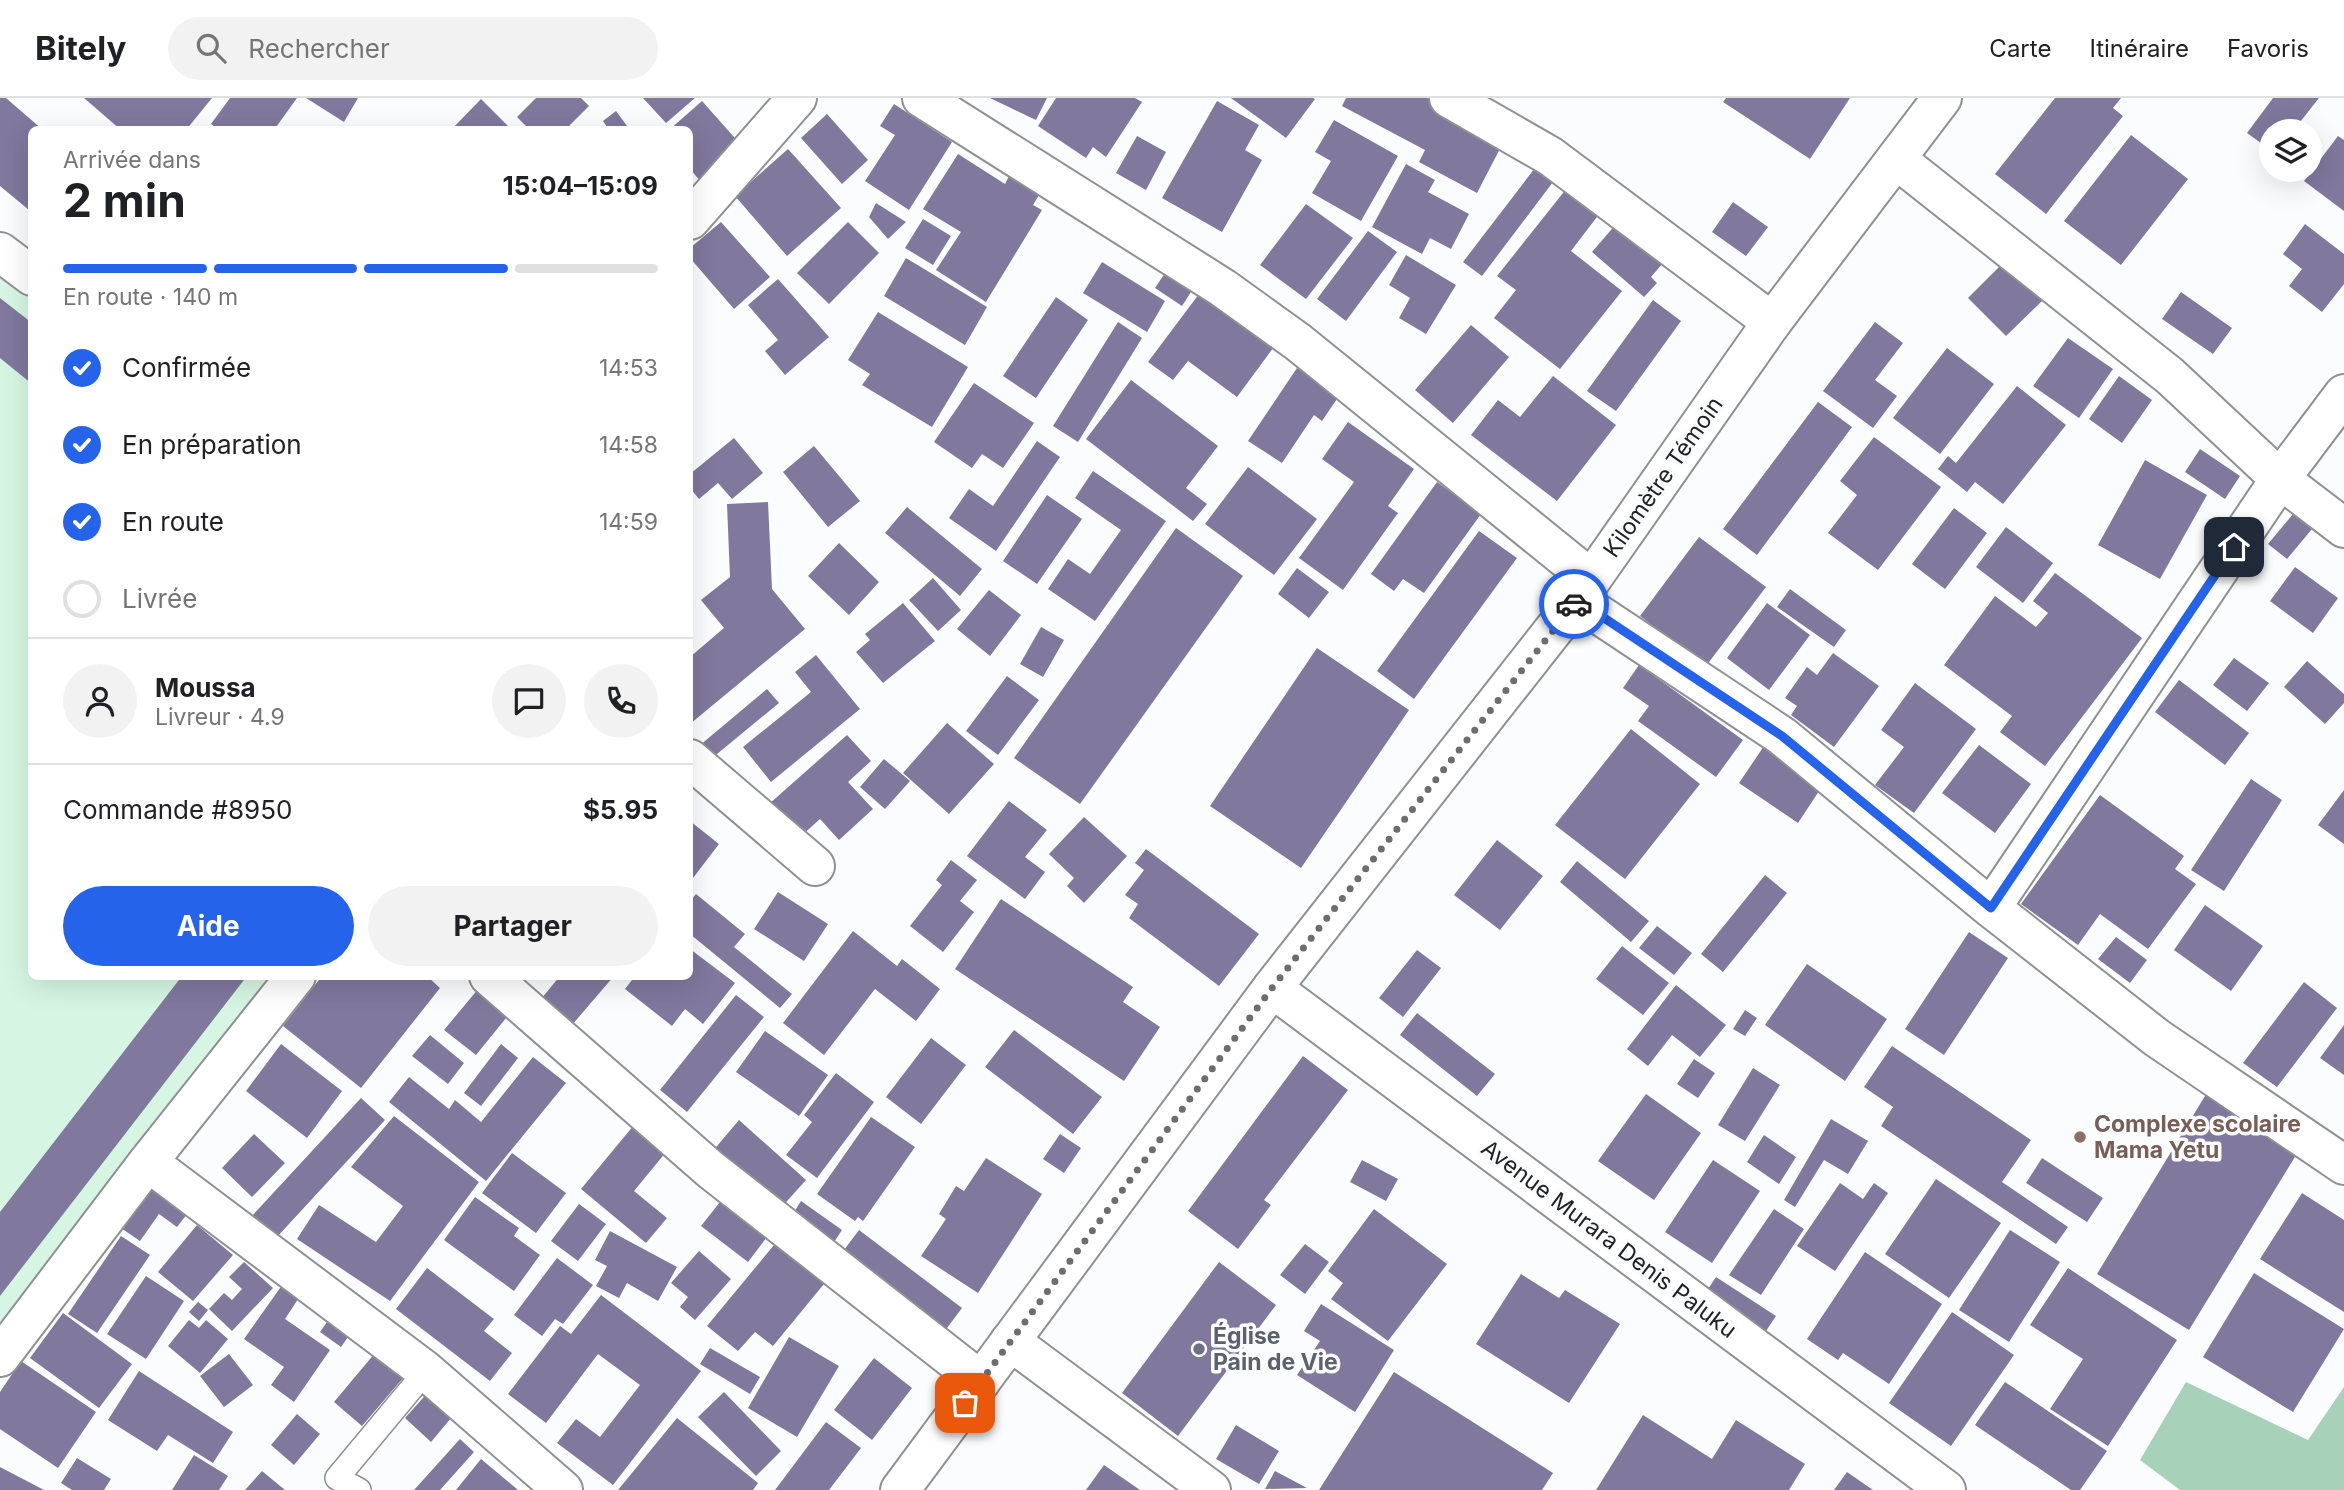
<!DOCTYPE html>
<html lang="fr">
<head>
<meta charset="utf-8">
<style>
	body { margin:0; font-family:Inter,sans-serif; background:#f2f2f2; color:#202124; height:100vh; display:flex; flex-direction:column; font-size:26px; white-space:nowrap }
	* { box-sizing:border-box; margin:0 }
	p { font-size:23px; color:#757577 }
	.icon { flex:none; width:38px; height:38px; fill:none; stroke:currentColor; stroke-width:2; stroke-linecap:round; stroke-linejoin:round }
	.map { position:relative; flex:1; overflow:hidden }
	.sheet { position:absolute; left:28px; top:28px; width:665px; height:854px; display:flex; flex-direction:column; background:#fff; border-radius:10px; box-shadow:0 7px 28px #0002 }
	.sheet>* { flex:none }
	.controls { position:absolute; left:2259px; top:21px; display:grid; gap:14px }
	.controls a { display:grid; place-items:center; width:63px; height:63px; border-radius:50%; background:#fff; box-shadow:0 7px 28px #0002; font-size:35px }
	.pin { position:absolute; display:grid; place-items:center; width:60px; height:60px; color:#fff; margin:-30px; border-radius:14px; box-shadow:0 4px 10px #0006 }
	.courier { position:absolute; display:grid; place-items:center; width:70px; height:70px; margin:-35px; border:5px solid #2563eb; border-radius:50%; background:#fff; color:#222; box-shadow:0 2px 9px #0007 }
	.overview em { font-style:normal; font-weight:700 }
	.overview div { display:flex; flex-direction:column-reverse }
	.overview { display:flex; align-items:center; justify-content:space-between; height:119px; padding:0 35px }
	h1 { font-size:46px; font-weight:700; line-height:52px }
	.bar { display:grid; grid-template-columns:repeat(4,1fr); gap:10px 7px; align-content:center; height:84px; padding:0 35px }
	.bar i { height:9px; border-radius:5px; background:#e0e0e0 }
	.bar .on { background:#2563eb }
	.bar p { grid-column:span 4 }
	.line { display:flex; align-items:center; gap:18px; padding:0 35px; border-top:2px solid #e0e0e0 }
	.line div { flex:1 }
	.round { display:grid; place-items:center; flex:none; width:74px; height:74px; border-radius:37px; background:#f2f2f2 }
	ol { padding:0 35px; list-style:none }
	li { display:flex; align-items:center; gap:21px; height:77px }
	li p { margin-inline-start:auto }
	li .icon { padding:7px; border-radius:50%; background:#2563eb; color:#fff; stroke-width:4 }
	li:last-child { color:#757577 }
	li i { width:38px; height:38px; border:4px solid #e0e0e0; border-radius:50% }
	.primary-button { display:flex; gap:14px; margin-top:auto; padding:14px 35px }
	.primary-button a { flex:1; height:80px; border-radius:42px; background:#2563eb; color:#fff; font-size:28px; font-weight:700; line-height:80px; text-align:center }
	.primary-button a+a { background:#f2f2f2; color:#202124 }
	header { display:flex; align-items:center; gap:42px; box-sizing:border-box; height:98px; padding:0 35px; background:#fff; border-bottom:2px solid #e0e0e0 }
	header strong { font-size:33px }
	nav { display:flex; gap:38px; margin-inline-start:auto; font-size:24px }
	.search { width:490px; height:63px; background:#f2f2f2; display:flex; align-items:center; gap:18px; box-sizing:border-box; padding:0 24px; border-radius:38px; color:#757577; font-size:26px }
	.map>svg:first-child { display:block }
	.green { fill:#d6f6e3 }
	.forest { fill:#a7d1b8 }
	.building { fill:#80789d }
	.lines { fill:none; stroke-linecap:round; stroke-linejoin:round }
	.lane-casing { stroke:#8e9092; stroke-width:26 }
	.street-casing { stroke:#8e9092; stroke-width:42 }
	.secondary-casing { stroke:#8e9092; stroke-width:42 }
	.lane { stroke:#fff; stroke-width:23 }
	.street { stroke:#fff; stroke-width:38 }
	.secondary { stroke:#fff; stroke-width:38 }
	.done { stroke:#6c6d6e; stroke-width:7; stroke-dasharray:0 12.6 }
	.route { stroke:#2563eb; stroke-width:9 }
	.education-dot { fill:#8d6e63; stroke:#fafcfe; stroke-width:2.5 }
	.worship-dot { fill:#6b7280; stroke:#fafcfe; stroke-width:2.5 }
	.labels { text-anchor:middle; stroke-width:7; stroke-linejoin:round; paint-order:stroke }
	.street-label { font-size:23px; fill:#1f2021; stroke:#fafcfe }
	.education-label { font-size:23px; font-weight:bold; fill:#785e54; stroke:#fafcfe; text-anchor:start }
	.worship-label { font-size:23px; font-weight:bold; fill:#5b616d; stroke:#fafcfe; text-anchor:start }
</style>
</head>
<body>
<header>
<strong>Bitely</strong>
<div class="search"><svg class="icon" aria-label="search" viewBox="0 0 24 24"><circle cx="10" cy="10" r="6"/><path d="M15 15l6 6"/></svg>Rechercher</div>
<nav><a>Carte</a><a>Itinéraire</a><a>Favoris</a></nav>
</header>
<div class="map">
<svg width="2344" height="1392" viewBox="0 0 2344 1392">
	<rect width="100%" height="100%" fill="#fafcfe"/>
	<path class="green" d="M0,177L32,201V878L272,879L0,1234Z"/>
	<path class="forest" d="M2186,1284L2308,1342L2344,1289V1392H2180L2140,1362Z"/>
	<path class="building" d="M0,0H6L43,32H32V109L29,112L0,88Z
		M84,0H212L186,32H121Z
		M230,0H297L274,32H219L211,26Z
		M306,0H358L344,24Z
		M536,0H581L589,8L565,32H530L517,19Z
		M643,0H695L666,25Z
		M990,0H1047L1036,22Z
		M1056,0H1135L1142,4L1106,59L1093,49L1086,60L1038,28Z
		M1231,0H1313L1315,1L1286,40Z
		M1346,0H1427L1505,41L1477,95L1419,64L1425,52L1342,8Z
		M1726,0H1850L1810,61L1723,4Z
		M2055,0H2121L2113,10L2123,18L2046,116L1995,76Z
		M2273,0H2319L2293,33H2272V53L2247,35Z
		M481,1L512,32H451Z
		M702,3L742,48L701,84L690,71V32H669Z
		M1217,3L1259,27L1245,52L1262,62L1222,134L1162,100Z
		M894,6L952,44L909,112L865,83L895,37L880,28Z
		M616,13L630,32H609L603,23Z
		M827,16L868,62L842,86L801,40Z
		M1334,22L1398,58L1361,123L1312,95L1331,63L1315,54Z
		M2131,37L2188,81L2121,167L2064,123Z
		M1137,38L1166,54L1146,92L1116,75Z
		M2338,38L2344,42V113L2304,83Z
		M788,51L841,110L787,158L735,98Z
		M958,56L1005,86L1012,72L1042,92L1033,107L1042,112L986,204L936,172L961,134L923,111Z
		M1406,66L1435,82L1428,94L1469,116L1451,151L1430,140L1422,156L1372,129Z
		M1538,66L1556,80L1482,178L1463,164Z
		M1567,90L1600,115L1571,153L1622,193L1560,271L1494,220L1516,192L1497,178Z
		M1733,104L1768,129L1746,158L1712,134Z
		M876,105L906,124L888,141L869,119Z
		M1306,106L1353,140L1306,201L1260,167Z
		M923,121L951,138L933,167L905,150Z
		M721,124L770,179L734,211L690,160V150Z
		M848,124L879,155L829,206L797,175Z
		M1617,125L1663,165L1651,179L1657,185L1644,199L1592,154Z
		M2305,126L2344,156V186L2322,214L2289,188L2302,171L2283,156Z
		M1368,133L1397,154L1346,223L1317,201Z
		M1406,157L1456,187L1426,236L1399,220L1410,200L1389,187Z
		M906,160L987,209L965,247L884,198Z
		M1102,164L1165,203L1147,234L1083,195Z
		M2004,164L2043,202L2006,238L1968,200Z
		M1169,169L1196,186L1182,208L1155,190Z
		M778,181L829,239L785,277L765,253L778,242L748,207Z
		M1202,192L1276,246L1237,299L1188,263L1173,282L1148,264Z
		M2181,194L2232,230L2213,256L2162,221Z
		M1056,199L1088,222L1036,300L1003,278Z
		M0,200L32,225V286L0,260Z
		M1653,202L1681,223L1616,313L1587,293Z
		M878,214L968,269L932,329L862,287L870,276L848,262Z
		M1118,224L1142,240L1078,344L1053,328Z
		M1875,224L1903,245L1875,282L1897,298L1873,330L1823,293Z
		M1471,227L1509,259L1453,325L1415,292Z
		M2068,240L2113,271L2079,320L2033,288Z
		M1947,250L1994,286L1940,356L1893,320Z
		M1297,270L1339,298L1322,323L1314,317L1282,365L1248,343Z
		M1553,278L1616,327L1557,403L1471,337L1498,302L1520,319Z
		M2119,278L2152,302L2122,345L2089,321Z
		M1131,282L1218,348L1186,390L1207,406L1193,423L1086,341Z
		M974,285L1034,325L1003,370L982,356L972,370L934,344Z
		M2017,288L2066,327L2003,406L1975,384L1967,394L1938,371L1948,358L1956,365Z
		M1818,304L1852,329L1757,457L1723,431Z
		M1348,324L1414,371L1388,408L1398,415L1343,492L1299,460L1354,384L1322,361Z
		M1874,339L1941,389L1878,472L1828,435L1857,397L1840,383Z
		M734,340L763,375L732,401L718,385L699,401L690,390V376Z
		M1037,343L1060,359L996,453L949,420L969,391L993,408Z
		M814,348L860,403L828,429L783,374Z
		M2200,351L2240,378L2225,401L2185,374Z
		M2145,362L2207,397L2160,481L2098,447Z
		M1248,369L1317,421L1274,477L1205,426Z
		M1093,373L1166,423L1095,523L1048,491L1068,461L1090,476L1121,432L1075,400Z
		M1437,384L1481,416L1424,495L1403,481L1394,493L1371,476Z
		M1047,397L1082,421L1037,486L1003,463Z
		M768,404L772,491L805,531L690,626V559L724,530L701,502L730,479L727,406Z
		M907,409L982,471L960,498L885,435Z
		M1954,410L1987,435L1945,491L1912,466Z
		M2293,416L2312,431L2287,461L2268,446Z
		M2006,429L2053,465L2023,505L1976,469Z
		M1176,430L1243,478L1080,706L1014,660Z
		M1479,433L1517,460L1414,601L1377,573Z
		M1699,439L1766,489L1706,568L1640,518Z
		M839,445L879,484L849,517L808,478Z
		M2295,469L2338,500L2313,535L2270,503Z
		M1297,470L1329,494L1309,520L1278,496Z
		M2055,475L2142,540L2045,668L2000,634L2012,618L1944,567L1995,498L2036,529L2048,515L2033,503Z
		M933,480L961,512L938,533L909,502Z
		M1790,491L1846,532L1834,549L1777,509Z
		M989,492L1021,517L990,558L957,531Z
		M903,505L935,543L883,585L856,554L870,542L865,536Z
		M1767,505L1810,537L1769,592L1727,560Z
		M1041,529L1064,542L1043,579L1020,566Z
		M1317,550L1409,612L1301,770L1210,708Z
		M1833,555L1879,588L1834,649L1791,617L1797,608L1785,600L1807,569L1817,577Z
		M816,557L860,611L771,684L743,649L811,594L795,574Z
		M2234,560L2269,585L2247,613L2213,587Z
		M2307,563L2344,596V605L2325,626L2284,589Z
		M1639,567L1743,642L1716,679L1638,623L1649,608L1623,590Z
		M1007,578L1039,602L998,657L966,633Z
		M2179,582L2249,635L2225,667L2155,614Z
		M1915,585L1976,631L1914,715L1875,687L1904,649L1881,632Z
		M767,591L779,605L711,661L699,648Z
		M947,625L994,666L949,716L903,675Z
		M1631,631L1700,686L1625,781L1555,727Z
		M847,637L871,663L848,684L873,711L839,742L820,721L800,739L769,706Z
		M1979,647L2031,686L1995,735L1942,695Z
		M1764,648L1823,687L1798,725L1739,685Z
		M884,661L910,683L885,711L860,689Z
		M2251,681L2282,702L2224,793L2191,772Z
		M2344,692V746L2318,727Z
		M2100,697L2184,758L2175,771L2196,786L2148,851L2100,816L2078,847L2021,806Z
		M1009,703L1047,732L1025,759L1045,774L1025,801L967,758Z
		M1084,719L1127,758L1084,805L1067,788L1074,780L1049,756Z
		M690,723L719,746L690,784Z
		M1497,742L1543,778L1500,832L1454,797Z
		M1146,751L1259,836L1219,888L1129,820L1138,806L1125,797L1144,772L1135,765Z
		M951,762L977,782L960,803L974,814L943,854L910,828L942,787L936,782Z
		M1577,763L1649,823L1631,844L1560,784Z
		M1765,777L1787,795L1723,874L1701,856Z
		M778,794L828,826L804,863L754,831Z
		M696,796L745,836L734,849L792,896L780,910L690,836V803Z
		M1001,801L1133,889L1123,904L1160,929L1124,983L955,871Z
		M2205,807L2263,848L2231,893L2174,852Z
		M1657,828L1692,855L1674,877L1639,850Z
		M853,833L897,868L902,861L940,891L916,923L875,891L824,957L783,925Z
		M1969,834L2008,860L1944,957L1905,931Z
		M2116,839L2147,862L2130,885L2098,861Z
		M1622,848L1669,885L1643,917L1596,881Z
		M690,851L735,885L703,926L685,911L672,928L625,891L635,878H690Z
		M1417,852L1441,870L1403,919L1379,900Z
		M1807,866L1887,921L1845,983L1765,927Z
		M182,878H247L0,1198V1114Z
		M322,878H427L440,890L361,990L283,928Z
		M560,878H614L572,927L541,901Z
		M484,884L515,909L476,957L444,932Z
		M2304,884L2337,910L2277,989L2243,965Z
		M1676,887L1726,927L1700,959L1672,937L1648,968L1627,951Z
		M736,897L764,919L687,1014L660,992Z
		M1745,912L1757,920L1745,938L1733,931Z
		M1417,915L1495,976L1477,998L1400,937Z
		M2344,927V977L2320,960Z
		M1014,932L1102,999L1073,1036L985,969Z
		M765,933L828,977L799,1018L736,974Z
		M430,937L464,965L448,986L412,958Z
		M931,940L966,967L921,1026L886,999Z
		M281,946L342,993L307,1040L246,993Z
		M501,946L518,960L481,1008L464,995Z
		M1892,948L2031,1042L2002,1084L2068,1129L2056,1146L1881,1028L1893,1009L1864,989Z
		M1303,958L1348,992L1264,1102L1271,1107L1238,1151L1188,1113Z
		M533,959L566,985L486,1083L389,1004L409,979L449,1011L455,1002L481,1024Z
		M1694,961L1715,975L1698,1000L1677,986Z
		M1753,970L1780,987L1745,1043L1718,1027Z
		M836,975L874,1004L817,1080L786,1057L812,1024L804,1017Z
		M2208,993L2301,1049L2189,1232L2097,1176Z
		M1646,996L1701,1035L1654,1102L1598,1063Z
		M361,1000L385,1022L276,1140L252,1118Z
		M394,1018L479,1084L390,1203L297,1141L319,1107L376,1144L403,1108L351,1069Z
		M871,1019L915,1049L863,1123L858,1119L855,1123L817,1096Z
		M639,1021L671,1048L634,1093L667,1120L646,1145L581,1091Z
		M1831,1021L1868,1043L1848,1076L1824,1062L1795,1109L1784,1102Z
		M739,1022L806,1082L779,1112L712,1054Z
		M254,1036L285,1065L252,1099L222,1070Z
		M1060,1036L1081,1050L1064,1075L1043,1061Z
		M1764,1037L1796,1059L1779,1086L1747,1064Z
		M512,1055L566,1095L536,1135L482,1095Z
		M986,1060L1042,1096L978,1195L921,1158L946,1121L939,1116L956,1088L964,1093Z
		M2042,1060L2103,1100L2087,1124L2026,1085Z
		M1362,1062L1398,1081L1386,1103L1350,1084Z
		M1713,1062L1760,1093L1712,1165L1665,1134Z
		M1936,1081L2001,1125L1949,1200L1885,1156Z
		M154,1083L191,1111L177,1129L159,1116L140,1143L121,1130Z
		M1840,1085L1863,1101L1874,1085L1888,1095L1835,1173L1797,1148Z
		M2302,1095L2344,1122V1214L2260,1161Z
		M475,1099L519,1130L514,1138L540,1157L514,1193L444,1142Z
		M724,1099L770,1135L748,1164L701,1128Z
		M801,1103L842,1132L832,1147L791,1119Z
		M579,1106L606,1126L578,1163L551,1143Z
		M1374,1111L1447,1166L1388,1243L1331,1201L1343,1185L1328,1173Z
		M1774,1111L1804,1131L1761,1197L1729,1177Z
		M197,1127L233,1157L193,1203L158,1174Z
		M859,1132L962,1210L944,1234L841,1156Z
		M2010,1132L2060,1164L2009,1244L1959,1212Z
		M610,1133L677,1169L658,1203L627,1185L619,1200L596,1188L607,1168L595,1162Z
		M784,1135L833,1175L773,1248L755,1234L738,1253L707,1228Z
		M121,1138L150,1157L97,1235L68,1216Z
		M1305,1146L1329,1164L1305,1196L1280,1177Z
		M699,1153L731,1181L695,1222L680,1209L688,1199L671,1185Z
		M1865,1154L1942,1206L1889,1286L1843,1255L1838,1262L1807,1241Z
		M557,1160L593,1187L563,1226L555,1221L542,1238L514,1217Z
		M244,1164L273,1190L232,1233L209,1211L224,1195L232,1202L242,1191L229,1179Z
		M1219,1164L1276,1207L1178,1338L1122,1295Z
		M427,1170L494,1221L484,1233L512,1255L490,1283L396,1211Z
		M2068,1170L2177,1242L2108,1348L2050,1311L2083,1261L2030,1227Z
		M2254,1175L2344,1231L2293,1314L2203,1259Z
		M1521,1176L1559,1200L1565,1192L1620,1226L1569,1305L1476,1246Z
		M146,1178L184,1203L146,1261L107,1236Z
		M1716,1179L1776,1218L1766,1233L1706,1194Z
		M285,1183L302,1195L285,1221L330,1252L294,1304L271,1287L284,1269L244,1241Z
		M601,1197L701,1273L613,1387L557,1345L576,1321L600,1339L640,1287L598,1256L546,1325L508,1296L560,1228L571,1236Z
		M198,1204L208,1212L199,1223L189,1214Z
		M1321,1206L1394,1252L1355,1314L1297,1277L1320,1243L1304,1233Z
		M334,1214L355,1229L341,1249L320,1234Z
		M1952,1214L2014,1257L1951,1348L1889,1305Z
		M63,1215L132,1266L99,1310L30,1260Z
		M189,1222L199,1230L206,1222L228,1241L200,1275L168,1248Z
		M789,1239L839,1268L797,1339L748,1310Z
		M710,1250L760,1279L750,1296L700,1266Z
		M375,1255L403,1280L362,1328L334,1304Z
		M229,1256L253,1287L224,1309L200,1278Z
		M874,1260L912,1290L872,1342L834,1312Z
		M21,1263L96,1314L58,1370L0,1331V1294Z
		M139,1273L233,1334L213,1365L168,1337L157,1353L108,1322Z
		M1394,1274L1553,1375L1542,1392H1319Z
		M2005,1284L2107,1353L2080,1392H2071L1975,1327Z
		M431,1291L457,1313L431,1344L405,1320Z
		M724,1294L781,1353L756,1378L698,1319Z
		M297,1316L320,1336L294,1367L271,1347Z
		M1643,1317L1712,1361L1736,1322L1805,1366L1789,1392H1596Z
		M677,1320L758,1385L753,1392H618Z
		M826,1324L861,1350L829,1392H775Z
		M1236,1327L1279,1353L1259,1386L1216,1361Z
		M460,1341L474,1354L440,1392H414Z
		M194,1357L228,1378L219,1392H172Z
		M77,1360L111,1381L104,1392H72L61,1385Z
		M481,1361L518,1392H456Z
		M1104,1367L1140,1392H1086Z
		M0,1369L44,1392H0Z
		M262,1373L285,1392H245Z
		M1275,1373L1307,1390L1265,1391Z
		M1847,1374L1873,1392H1834Z"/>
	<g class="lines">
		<g class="lane-casing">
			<path id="lane" d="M359,1392L337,1380L426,1273"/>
		</g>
		<g class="street-casing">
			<path id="street" d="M922,0L1223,190L1298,244L1591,481
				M1449,0L1550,58L1772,224
				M1896,61L2170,278L2280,381L2344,430
				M690,122L797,0
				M0,154L32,178
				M1577,502L1782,638L1991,810L2157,940L2344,1067
				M690,661L815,768
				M1991,810L2280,381L2344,296
				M489,878L711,1072L981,1283
				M1272,890L1946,1392
				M148,1064L426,1273L563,1392
				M1010,1243L1211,1392
				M0,1259L148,1064L296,878"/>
		</g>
		<g class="secondary-casing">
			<path id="secondary" d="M900,1392L1272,890L1577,502L1772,224L1942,0"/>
		</g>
		<use href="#lane" class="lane"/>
		<use href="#street" class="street"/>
		<use href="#secondary" class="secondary"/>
	</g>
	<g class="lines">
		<path class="done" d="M965,1305L1272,890L1574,506"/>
		<path class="route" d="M1574,506L1577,502L1782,638L1991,810L2234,449"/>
	</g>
	<circle class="education-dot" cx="2080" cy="1039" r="7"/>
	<circle class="worship-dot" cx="1199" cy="1251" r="7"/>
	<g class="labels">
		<g class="street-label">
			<text transform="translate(1663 379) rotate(-55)" y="8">Kilomètre Témoin</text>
			<text transform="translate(1609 1141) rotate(37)" y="8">Avenue Murara Denis Paluku</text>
		</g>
		<g class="education-label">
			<text x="2094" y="1034">Complexe scolaire<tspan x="2094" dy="26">Mama Yetu</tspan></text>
		</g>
		<g class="worship-label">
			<text x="1213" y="1246">Église<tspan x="1213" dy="26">Pain de Vie</tspan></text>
		</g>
	</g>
</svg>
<div class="controls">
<a><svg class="icon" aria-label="layers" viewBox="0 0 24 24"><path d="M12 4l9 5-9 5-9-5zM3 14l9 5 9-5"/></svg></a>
</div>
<div class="pin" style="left:965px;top:1305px;background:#ea580c"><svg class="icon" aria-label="bag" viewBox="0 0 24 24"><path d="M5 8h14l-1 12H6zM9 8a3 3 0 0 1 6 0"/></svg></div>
<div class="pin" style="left:2234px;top:449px;background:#1f2937"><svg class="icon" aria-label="home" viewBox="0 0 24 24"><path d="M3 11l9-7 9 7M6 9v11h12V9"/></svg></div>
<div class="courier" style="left:1574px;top:506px"><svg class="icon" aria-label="car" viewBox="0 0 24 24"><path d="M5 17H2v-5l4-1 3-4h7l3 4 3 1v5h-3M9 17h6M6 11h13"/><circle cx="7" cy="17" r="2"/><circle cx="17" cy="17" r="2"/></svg></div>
<section class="sheet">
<div class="overview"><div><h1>2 min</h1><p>Arrivée dans</p></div><em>15:04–15:09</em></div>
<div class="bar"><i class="on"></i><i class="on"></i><i class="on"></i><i></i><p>En route · 140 m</p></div>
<ol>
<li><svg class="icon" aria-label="check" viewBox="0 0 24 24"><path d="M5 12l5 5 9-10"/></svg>Confirmée<p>14:53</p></li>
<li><svg class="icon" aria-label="check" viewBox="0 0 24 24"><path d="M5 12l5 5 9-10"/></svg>En préparation<p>14:58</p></li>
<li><svg class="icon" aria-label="check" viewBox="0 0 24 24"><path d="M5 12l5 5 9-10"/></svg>En route<p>14:59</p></li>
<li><i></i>Livrée</li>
</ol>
<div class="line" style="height:126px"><a class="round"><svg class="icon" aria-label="person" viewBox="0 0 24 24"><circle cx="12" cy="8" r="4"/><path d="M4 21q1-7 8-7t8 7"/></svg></a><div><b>Moussa</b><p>Livreur · 4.9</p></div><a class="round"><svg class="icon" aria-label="chat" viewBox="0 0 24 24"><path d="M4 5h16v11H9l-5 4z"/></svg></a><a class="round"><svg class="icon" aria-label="phone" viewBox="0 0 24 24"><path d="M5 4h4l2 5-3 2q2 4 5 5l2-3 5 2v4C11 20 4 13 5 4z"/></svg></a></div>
<div class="line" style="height:91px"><div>Commande #8950</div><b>$5.95</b></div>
<div class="primary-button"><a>Aide</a><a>Partager</a></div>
</section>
</div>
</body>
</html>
